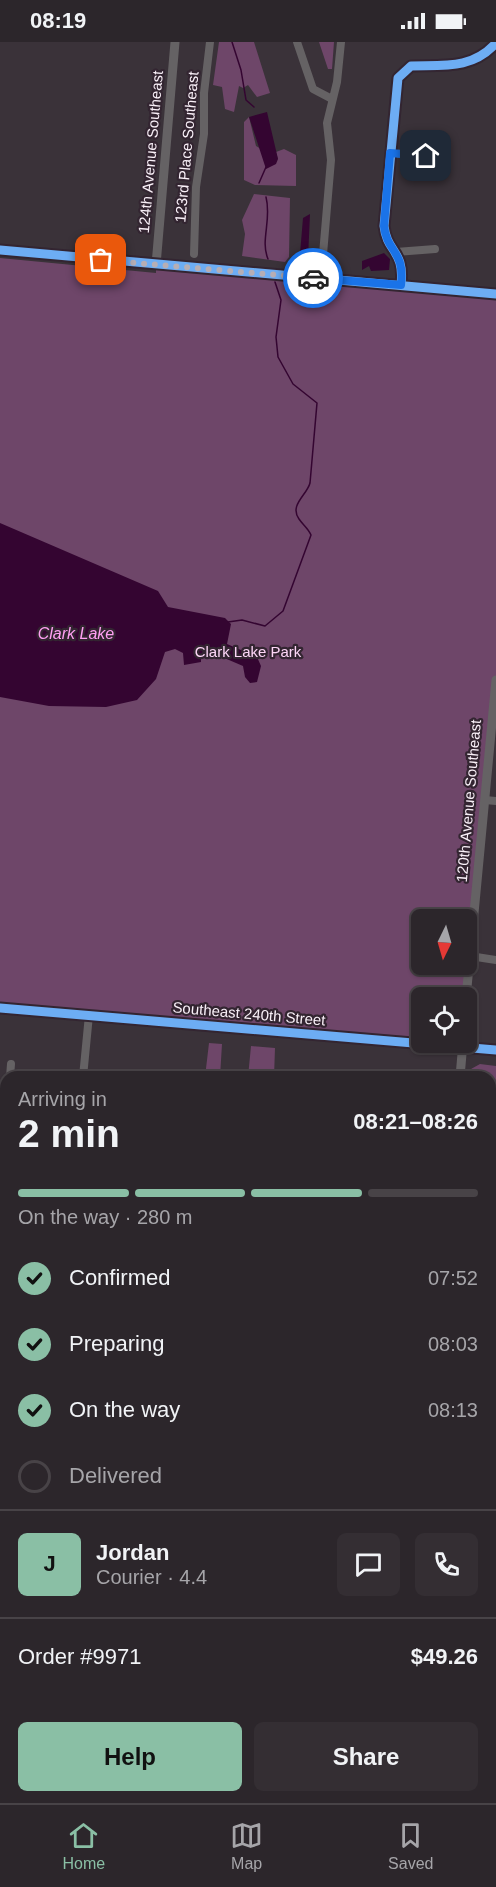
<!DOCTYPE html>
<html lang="en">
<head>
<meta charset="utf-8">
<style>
	body { margin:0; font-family:Helvetica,sans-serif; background:#342e33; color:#f1f3f6; height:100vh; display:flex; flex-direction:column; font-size:22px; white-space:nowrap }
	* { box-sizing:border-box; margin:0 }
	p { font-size:20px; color:#a6a5a9 }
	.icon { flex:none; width:33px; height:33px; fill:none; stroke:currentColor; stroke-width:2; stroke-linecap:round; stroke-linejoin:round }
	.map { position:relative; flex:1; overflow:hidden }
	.side { position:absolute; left:0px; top:1029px; width:496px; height:732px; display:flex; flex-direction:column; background:#2c262b; border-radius:18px 18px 0 0; box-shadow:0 2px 4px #0004,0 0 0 2px #484347 }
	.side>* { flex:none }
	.needle { width:39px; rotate:185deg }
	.buttons { position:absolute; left:411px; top:867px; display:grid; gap:12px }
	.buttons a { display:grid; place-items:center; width:66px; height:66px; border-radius:9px; background:#2c262b; box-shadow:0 2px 4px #0004,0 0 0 2px #484347; font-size:30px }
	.pin { position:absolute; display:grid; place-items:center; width:51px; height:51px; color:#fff; margin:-26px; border-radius:12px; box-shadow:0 3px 9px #0006 }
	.courier { position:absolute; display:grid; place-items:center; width:60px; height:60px; margin:-30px; border:4px solid #1a73e8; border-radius:50%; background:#fff; color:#222; box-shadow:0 2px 8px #0007 }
	.overview em { font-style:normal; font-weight:600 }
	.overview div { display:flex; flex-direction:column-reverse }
	.overview { display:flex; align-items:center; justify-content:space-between; height:102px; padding:0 18px }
	h1 { font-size:39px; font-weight:600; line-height:45px }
	.bar { display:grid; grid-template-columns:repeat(4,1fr); gap:9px 6px; align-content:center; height:72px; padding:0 18px }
	.bar i { height:8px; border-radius:4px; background:#484347 }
	.bar .current { background:#8abfa5 }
	.bar p { grid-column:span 4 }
	.line { display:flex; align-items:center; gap:15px; padding:0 18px; border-top:2px solid #484347 }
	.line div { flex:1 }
	.round { display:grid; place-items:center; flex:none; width:63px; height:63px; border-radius:9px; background:#342e33 }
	ol { padding:0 18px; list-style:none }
	li { display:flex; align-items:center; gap:18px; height:66px }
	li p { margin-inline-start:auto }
	li .icon { padding:6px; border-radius:50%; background:#8abfa5; color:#111; stroke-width:4 }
	li:last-child { color:#a6a5a9 }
	li i { width:33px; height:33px; border:3px solid #484347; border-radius:50% }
	.action { display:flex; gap:12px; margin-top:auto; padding:12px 18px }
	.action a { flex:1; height:69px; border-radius:9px; background:#8abfa5; color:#111; font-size:24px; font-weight:600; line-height:69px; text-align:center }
	.action a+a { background:#342e33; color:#f1f3f6 }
	.status { display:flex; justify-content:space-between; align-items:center; height:42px; padding:0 30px; background:#2c262b; direction:ltr }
	.status svg { height:16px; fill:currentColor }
	.dock { display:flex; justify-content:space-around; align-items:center; height:84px; border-top:2px solid #484347; background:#2c262b; font-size:16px; color:#a6a5a9 }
	.dock a { display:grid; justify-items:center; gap:3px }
	.dock .current { color:#8abfa5 }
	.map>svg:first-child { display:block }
	.green { fill:#6e4669; fill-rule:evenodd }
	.water { fill:#340531 }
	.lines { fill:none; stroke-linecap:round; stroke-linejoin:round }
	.stream { stroke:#340531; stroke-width:1.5 }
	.minor { stroke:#656264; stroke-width:8 }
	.tertiary { stroke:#656264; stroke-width:9 }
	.secondary { stroke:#706d6f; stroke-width:10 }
	.cycleway-casing { stroke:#332531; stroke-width:13 }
	.cycleway { stroke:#6dadf4; stroke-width:9 }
	.done { stroke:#b6aeb5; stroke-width:6; stroke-dasharray:0 10.8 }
	.route { stroke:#1a73e8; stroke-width:8 }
	.labels { text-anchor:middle; stroke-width:4.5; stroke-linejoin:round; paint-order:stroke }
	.street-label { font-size:15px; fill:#f9f0f8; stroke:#332531 }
	.park-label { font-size:15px; fill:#fdd6f7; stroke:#332531 }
	.water-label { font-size:16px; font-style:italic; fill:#ffa0f3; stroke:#332531 }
</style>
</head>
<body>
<div class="status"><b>08:19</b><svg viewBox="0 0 49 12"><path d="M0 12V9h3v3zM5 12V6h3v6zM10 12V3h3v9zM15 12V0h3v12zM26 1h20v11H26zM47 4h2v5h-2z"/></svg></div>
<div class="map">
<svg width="496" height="1761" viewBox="0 0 496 1761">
	<rect width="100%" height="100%" fill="#3a3239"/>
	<path class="green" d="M219,0H254L270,51L257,55L248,43L243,46L239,44L234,70L225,67L222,45L213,43Z
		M319,0H334L332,27H328Z
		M249,75L256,104L278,117L276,110L284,107L296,113V144L255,143L244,138V80Z
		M254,152L290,156L289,215L285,220L242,214L245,192L242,178Z
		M0,216L156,231V223L496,252V638L466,955L422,956V1000L0,966ZM422,878H466V922H422Z
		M209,1001L222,1002L220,1035H205Z
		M251,1004L275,1006L274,1035H248Z
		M480,1022L496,1024V1160L490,1152V1035H470L471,1027Z
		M20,1755H398V1761H19Z"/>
	<path class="water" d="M267,70L278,117L276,122L266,127L249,75Z
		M310,172L308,217L302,220L300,212L303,176Z
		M384,211L390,217L389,228L371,229L369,224L362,228V219Z
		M0,481L158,549L168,565L225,576L231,582L227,602L257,615L261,624L257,640L250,641L245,635L243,624L208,609L201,614V620L184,623L183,611L175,607L165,610L156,637L137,658L106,665L49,664L0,655Z"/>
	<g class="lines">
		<path class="stream" d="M232,0L241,28L246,58L254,65
			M259,141L266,125
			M266,155C272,178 260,198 268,217
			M228,580L242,578L265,584L283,569L311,493C308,486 303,483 299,477C289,463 307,453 310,441L317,361L293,342L278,315L276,295L281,258L275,240"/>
		<path class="minor" d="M297,0L313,47L332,57
			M390,111L426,114
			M396,210L435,207
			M194,212L196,145L204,92V51L210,0
			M321,236L331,118L327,81L337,40L341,0
			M401,243C405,208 387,211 384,184L398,36L411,24C442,23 472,28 496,1
			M485,758L496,759
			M470,914L496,918
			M10,1035L11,1022
			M83,1035L89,973
			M6,1076L0,1132L6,1144
			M490,1208L496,1223
			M490,1332L496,1335
			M490,1386H496
			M0,1402L6,1403
			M0,1654H6"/>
		<path class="tertiary" d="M0,208L496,252
			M156,223L175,0
			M466,956L496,638
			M460,1035L463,1000
			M490,1570H496
			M396,1761L397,1755"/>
		<path class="secondary" d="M0,966L496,1008"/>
		<g class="cycleway-casing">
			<path id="cycleway" d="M0,208L496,252
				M401,243C405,208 387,211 384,184L398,36L411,24C442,23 472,28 496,1
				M0,966L496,1008"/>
		</g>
		<use href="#cycleway" class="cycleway"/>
	</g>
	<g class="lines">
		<path class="done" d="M101,218L313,236"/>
		<path class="route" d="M313,236L401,243C405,208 387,211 384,184L390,111L426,114"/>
	</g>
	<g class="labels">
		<g class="street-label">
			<text transform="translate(187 105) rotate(-85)" y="5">123rd Place Southeast</text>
			<text transform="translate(151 110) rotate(-85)" y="5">124th Avenue Southeast</text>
			<text transform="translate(469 759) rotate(-85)" y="5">120th Avenue Southeast</text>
			<text transform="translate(249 972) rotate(5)" y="5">Southeast 240th Street</text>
		</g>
		<g class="park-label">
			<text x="248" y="615">Clark Lake Park</text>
		</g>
		<g class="water-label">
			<text x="76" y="597">Clark Lake</text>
		</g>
	</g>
</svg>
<div class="buttons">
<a><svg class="needle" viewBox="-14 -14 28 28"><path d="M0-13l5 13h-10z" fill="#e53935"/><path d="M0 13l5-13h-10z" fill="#a6a5a9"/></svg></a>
<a><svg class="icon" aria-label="locate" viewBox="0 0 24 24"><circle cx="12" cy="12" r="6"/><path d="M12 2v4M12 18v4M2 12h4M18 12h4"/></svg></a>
</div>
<div class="pin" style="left:101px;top:218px;background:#ea580c"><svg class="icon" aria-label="bag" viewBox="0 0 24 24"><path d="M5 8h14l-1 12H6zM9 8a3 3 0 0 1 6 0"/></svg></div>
<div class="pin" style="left:426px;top:114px;background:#1f2937"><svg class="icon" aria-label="home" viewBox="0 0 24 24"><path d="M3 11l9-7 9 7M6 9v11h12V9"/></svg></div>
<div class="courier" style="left:313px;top:236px"><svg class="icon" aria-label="car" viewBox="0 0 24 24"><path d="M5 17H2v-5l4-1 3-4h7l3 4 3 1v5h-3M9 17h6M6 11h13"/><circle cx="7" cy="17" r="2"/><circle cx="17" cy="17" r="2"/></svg></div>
<section class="side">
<div class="overview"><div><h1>2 min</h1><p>Arriving in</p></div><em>08:21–08:26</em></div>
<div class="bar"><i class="current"></i><i class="current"></i><i class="current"></i><i></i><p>On the way · 280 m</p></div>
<ol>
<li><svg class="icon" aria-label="check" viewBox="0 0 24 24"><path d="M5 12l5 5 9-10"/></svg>Confirmed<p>07:52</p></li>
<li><svg class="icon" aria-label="check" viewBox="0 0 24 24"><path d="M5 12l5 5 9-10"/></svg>Preparing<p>08:03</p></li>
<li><svg class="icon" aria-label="check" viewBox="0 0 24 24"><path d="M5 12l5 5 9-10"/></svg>On the way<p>08:13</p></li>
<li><i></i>Delivered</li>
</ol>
<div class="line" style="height:108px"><b class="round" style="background:#8abfa5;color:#111">J</b><div><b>Jordan</b><p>Courier · 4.4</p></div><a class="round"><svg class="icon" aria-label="chat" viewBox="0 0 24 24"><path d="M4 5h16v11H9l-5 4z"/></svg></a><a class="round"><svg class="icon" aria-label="phone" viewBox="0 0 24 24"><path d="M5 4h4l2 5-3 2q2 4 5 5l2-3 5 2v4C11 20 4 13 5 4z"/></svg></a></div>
<div class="line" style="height:78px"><div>Order #9971</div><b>$49.26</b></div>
<div class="action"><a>Help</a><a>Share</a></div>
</section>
</div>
<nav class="dock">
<a class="current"><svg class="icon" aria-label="home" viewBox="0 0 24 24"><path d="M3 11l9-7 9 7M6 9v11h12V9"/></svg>Home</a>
<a><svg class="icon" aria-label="map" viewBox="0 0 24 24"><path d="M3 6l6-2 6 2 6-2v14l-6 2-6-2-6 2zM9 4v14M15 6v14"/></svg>Map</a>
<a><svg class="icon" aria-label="saved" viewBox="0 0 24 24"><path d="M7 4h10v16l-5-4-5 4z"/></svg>Saved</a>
</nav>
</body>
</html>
